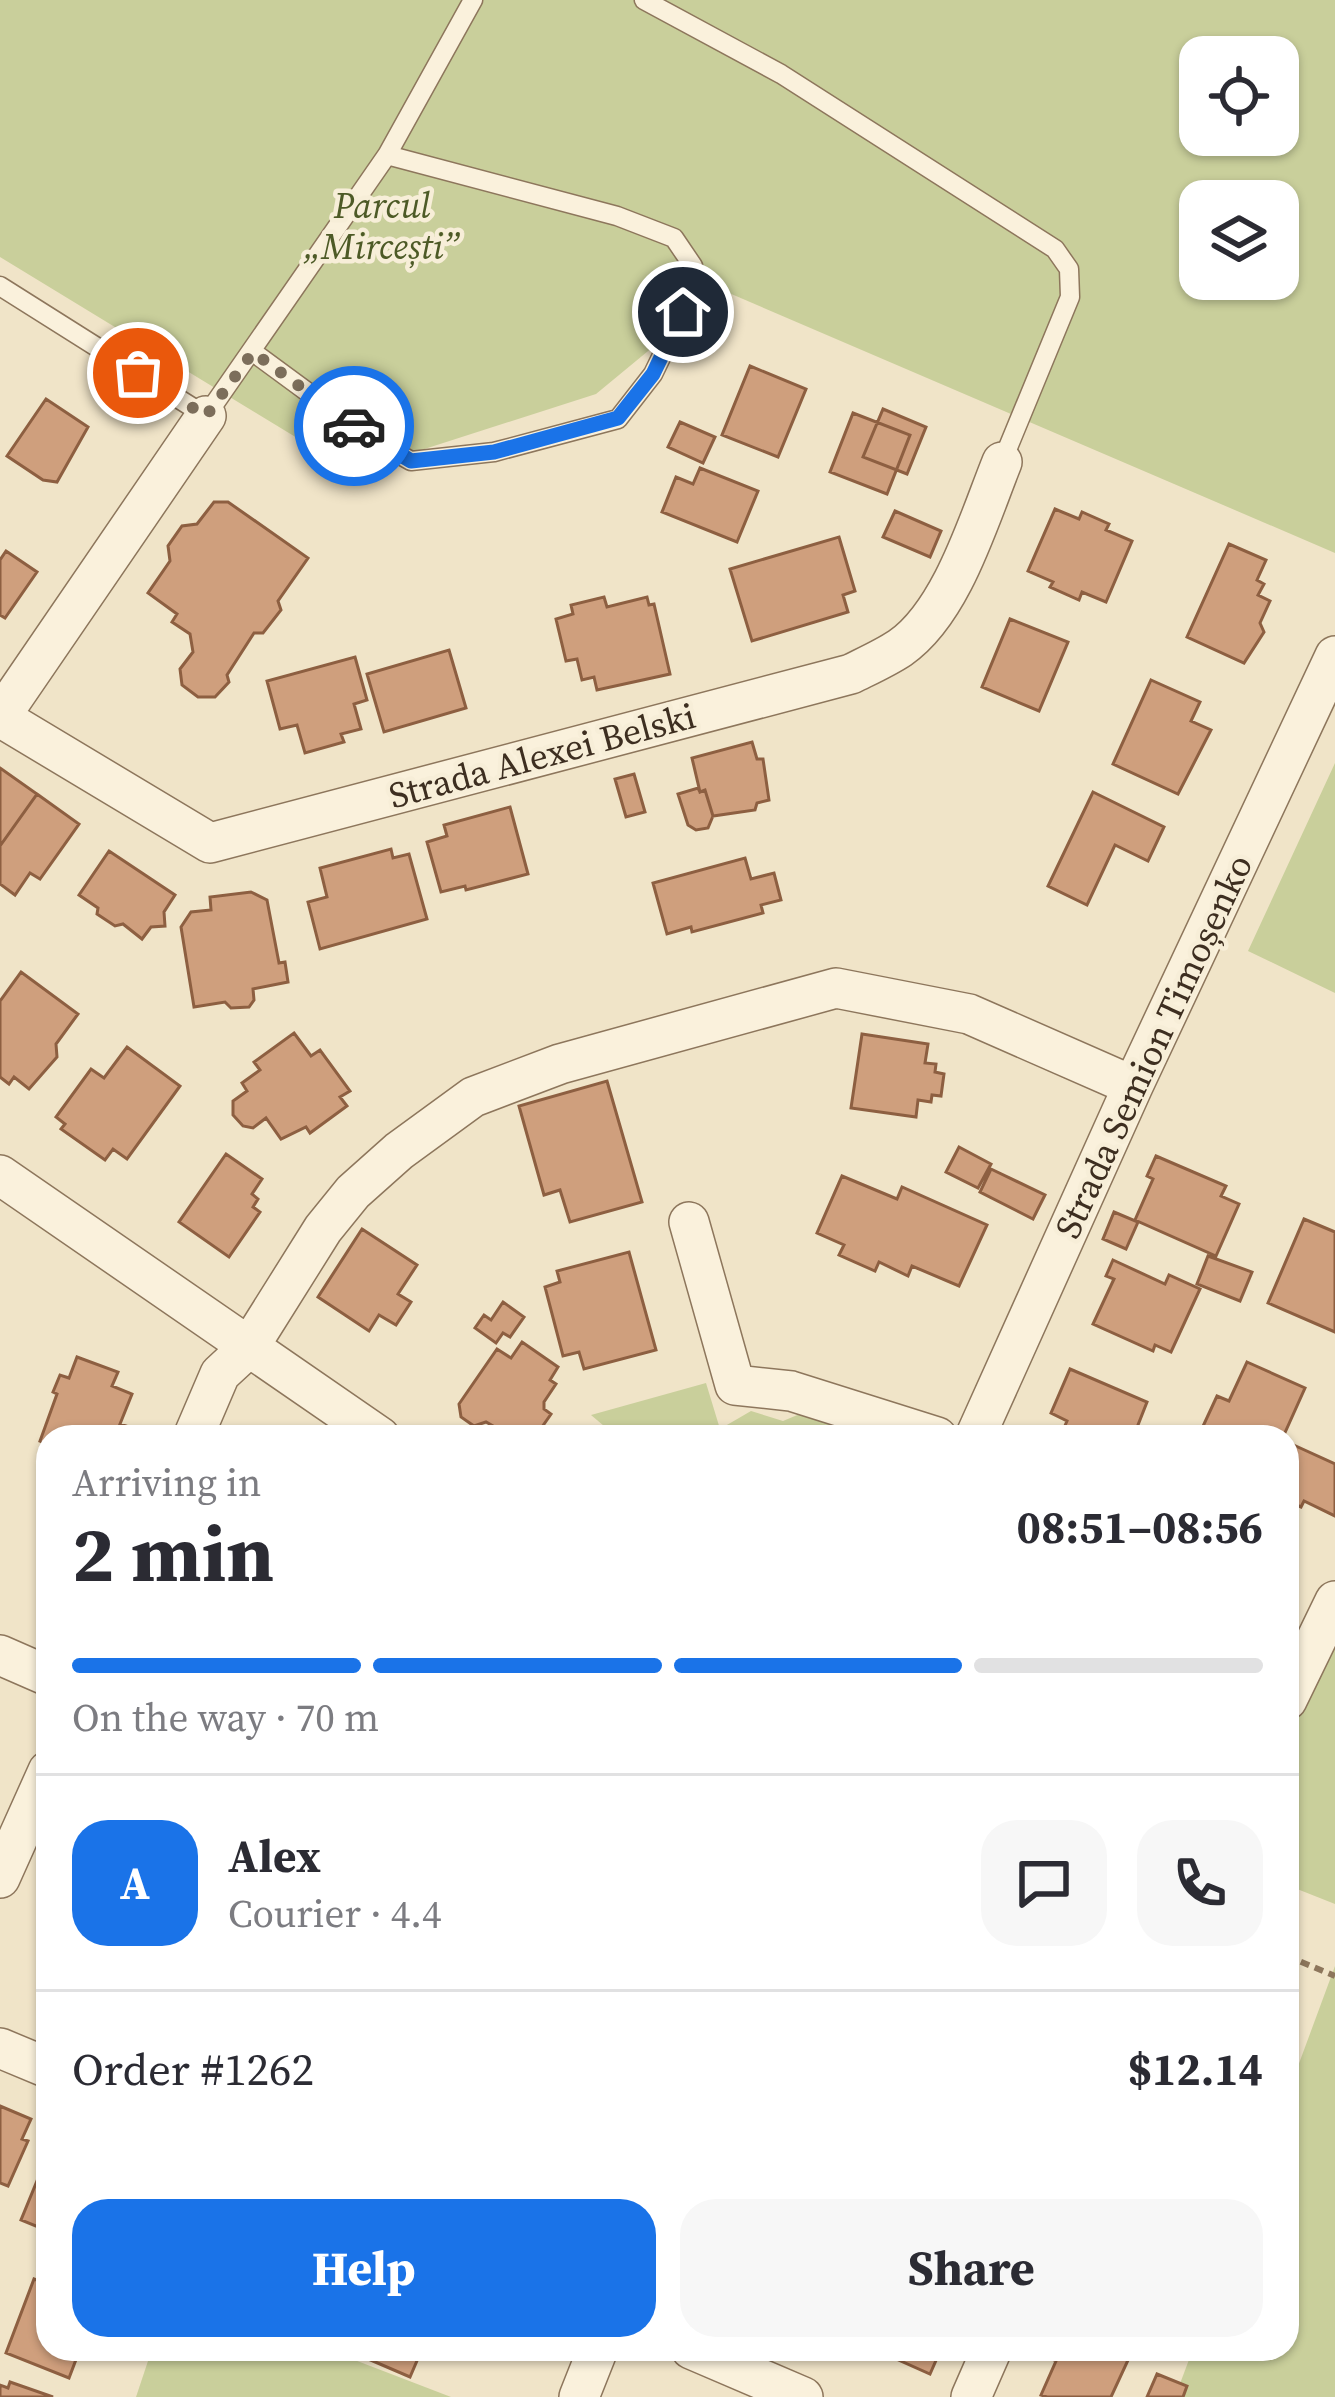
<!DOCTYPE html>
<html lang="en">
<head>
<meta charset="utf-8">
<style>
	body { margin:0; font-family:"Source Serif 4",serif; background:#f7f7f7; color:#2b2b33; height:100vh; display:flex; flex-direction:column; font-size:45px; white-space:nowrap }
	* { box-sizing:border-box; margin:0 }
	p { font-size:39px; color:#7c7c81 }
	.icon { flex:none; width:66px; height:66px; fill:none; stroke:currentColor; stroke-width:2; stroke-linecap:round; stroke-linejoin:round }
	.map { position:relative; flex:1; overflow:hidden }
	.sheet { position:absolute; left:36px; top:1425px; width:1263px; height:936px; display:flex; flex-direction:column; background:#fff; border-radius:36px; box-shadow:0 3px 9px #0004 }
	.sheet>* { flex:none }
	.tools { position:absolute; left:1179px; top:36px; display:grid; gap:24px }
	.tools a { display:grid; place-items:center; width:120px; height:120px; border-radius:24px; background:#fff; box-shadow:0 3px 9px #0004; font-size:60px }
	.pin { position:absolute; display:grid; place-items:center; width:102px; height:102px; color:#fff; margin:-51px; border:6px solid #fff; border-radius:50%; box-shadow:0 3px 12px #0007 }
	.courier { position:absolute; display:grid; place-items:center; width:120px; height:120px; margin:-60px; border:9px solid #1a73e8; border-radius:50%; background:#fff; color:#222; box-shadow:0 3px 15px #0007 }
	.overview em { font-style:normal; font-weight:700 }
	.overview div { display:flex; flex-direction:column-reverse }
	.overview { display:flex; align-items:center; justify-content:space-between; height:204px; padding:0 36px }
	h1 { font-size:78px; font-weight:700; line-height:90px }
	.bar { display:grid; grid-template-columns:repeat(4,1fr); gap:18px 12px; align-content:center; height:144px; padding:0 36px }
	.bar i { height:15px; border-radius:9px; background:#e1e1e2 }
	.bar .active { background:#1a73e8 }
	.bar p { grid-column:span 4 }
	.line { display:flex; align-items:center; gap:30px; padding:0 36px; border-top:3px solid #e1e1e2 }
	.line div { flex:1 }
	.round { display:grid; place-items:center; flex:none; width:126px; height:126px; border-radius:36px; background:#f7f7f7 }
	.action { display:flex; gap:24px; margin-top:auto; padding:24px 36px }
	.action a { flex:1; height:138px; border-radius:36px; background:#1a73e8; color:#fff; font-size:48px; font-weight:700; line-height:138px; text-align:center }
	.action a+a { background:#f7f7f7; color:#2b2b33 }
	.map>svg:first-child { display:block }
	.green { fill:#c9cf9b; fill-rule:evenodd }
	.building { fill:#cf9f7d; stroke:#8d5f41; stroke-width:3 }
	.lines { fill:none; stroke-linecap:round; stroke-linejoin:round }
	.service-casing { stroke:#8d765c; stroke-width:21 }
	.minor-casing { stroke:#8d765c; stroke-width:42 }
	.path { stroke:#8d765c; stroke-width:6; stroke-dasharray:9 6; stroke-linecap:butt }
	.service { stroke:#faf1dc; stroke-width:18 }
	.minor { stroke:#faf1dc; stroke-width:39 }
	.done { stroke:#7c6e5b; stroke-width:12; stroke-dasharray:0 21.6 }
	.route { stroke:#1a73e8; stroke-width:15 }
	.labels { text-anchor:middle; stroke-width:9; stroke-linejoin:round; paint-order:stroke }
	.park-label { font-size:36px; font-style:italic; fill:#4d5a26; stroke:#f7eed8 }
	.street-label { font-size:36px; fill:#3d2e20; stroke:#f7eed8 }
</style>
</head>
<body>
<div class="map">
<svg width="1335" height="2397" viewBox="0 0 1335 2397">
	<rect width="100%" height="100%" fill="#f0e4c8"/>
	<path class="green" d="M0,0H1335V553L722,290L596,394L353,472L0,257ZM1200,57H1278V135H1200ZM1200,201H1278V279H1200Z
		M1335,763V993L1248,951Z
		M706,1383L720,1429L751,1411L783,1421L807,1411L891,1437H617L591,1415Z
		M1335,1601V1904L1287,1885V1723Z
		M1335,1966V2397H1175L1193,2349H1287V2096Z
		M152,2349H326L451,2397H136Z"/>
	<path class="building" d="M750,366L806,389L778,457L722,435Z
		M46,399L88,427L57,482L43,480L7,456Z
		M883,409L926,427L907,474L863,457Z
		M853,413L910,435L887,494L830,472Z
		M680,422L715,437L703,463L668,447Z
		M700,468L758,491L737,542L662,512L676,477L693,484Z
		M214,502H228L308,558L278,601L281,610L263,633H254L227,675L229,682L215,697H198L182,685L180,669L193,652L190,634L172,622L177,614L148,593L170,561L168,546L182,526L197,524Z
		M1055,509L1079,519L1082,512L1109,524L1106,530L1132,541L1106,602L1082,592L1079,600L1050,587L1053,582L1028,571Z
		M895,511L941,531L930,557L883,537Z
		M839,537L855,591L843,595L848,612L752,641L730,569Z
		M1229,544L1266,560L1257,580L1264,584L1258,595L1270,601L1260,623L1264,632L1244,663L1187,637Z
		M6,551L37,572L5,618L0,615V560Z
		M604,597L607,607L647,597L649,605L654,604L670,674L597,690L594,677L582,680L577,659L566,661L556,619L573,614L571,605Z
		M1010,619L1068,642L1039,711L982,687Z
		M449,650L466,708L384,732L367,674Z
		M355,657L367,700L354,704L361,729L341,734L344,742L305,753L297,725L280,729L267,681Z
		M1151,680L1200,702L1191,721L1211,730L1178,794L1113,764Z
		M752,742L757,759H763L769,800L757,803L755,810L713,816L705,790L700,792L692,758Z
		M0,768L37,794L0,846Z
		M634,774L645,812L626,817L615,779Z
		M698,788L700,792L705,790L713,816L708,828L696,830L688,825L678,794Z
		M1093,792L1164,827L1148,861L1115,845L1087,905L1048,886Z
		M37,794L79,824L40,879L30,873L15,895L0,884V846Z
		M510,807L528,874L466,890L465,886L441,892L427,842L447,836L444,825Z
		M391,849L393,858L409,854L427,919L320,949L308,902L327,897L320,868Z
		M109,851L175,895L164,912L165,926L151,927L142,939L123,924L115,926L97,914L98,908L79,895Z
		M745,858L751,879L774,873L781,900L761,905L763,913L692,932L691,927L667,934L653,883Z
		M251,892L267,900L279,963L285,962L288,982L253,989L254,1000L249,1007L231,1008L225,1002L194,1007L181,927L191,912L211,910L210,897Z
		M21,972L78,1014L56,1044L57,1057L29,1089L14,1077L9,1084L0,1077V1001Z
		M294,1033L311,1056L320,1050L350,1091L340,1097L347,1106L310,1133L306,1127L281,1139L266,1118L253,1128L243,1126L233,1115V1101L247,1091L242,1083L260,1070L254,1062Z
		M862,1034L928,1044L925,1063L936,1064L935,1072L944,1074L941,1096L932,1095L931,1102L918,1100L916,1117L851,1108Z
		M127,1047L180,1086L127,1159L113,1149L105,1160L61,1129L65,1124L56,1117L91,1069L104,1078Z
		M607,1081L642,1202L570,1222L560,1190L544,1195L519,1106Z
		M959,1147L991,1164L978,1188L946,1172Z
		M226,1154L262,1179L252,1194L258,1199L253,1207L260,1212L229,1257L179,1222Z
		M1156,1156L1226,1186L1221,1196L1239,1204L1216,1256L1135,1220L1153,1179L1147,1176Z
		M991,1169L1045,1195L1033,1219L980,1192Z
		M842,1176L897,1199L902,1187L987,1225L959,1286L912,1266L908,1276L879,1262L875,1271L839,1255L844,1245L817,1233Z
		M1114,1212L1138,1222L1126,1249L1103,1239Z
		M1304,1219L1335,1232V1332L1268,1303Z
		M362,1229L417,1265L398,1294L411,1302L396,1325L379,1315L369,1331L318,1297Z
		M629,1252L656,1350L584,1369L579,1352L563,1356L545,1287L560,1282L557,1271Z
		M1208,1256L1252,1272L1240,1301L1197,1284Z
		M1113,1260L1165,1284L1169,1275L1200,1289L1171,1352L1155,1345L1153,1351L1093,1324L1114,1279L1106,1276Z
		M503,1302L524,1317L510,1337L503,1333L496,1343L475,1328L484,1315L491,1320Z
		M522,1342L558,1367L550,1380L556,1384L544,1402V1409L551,1414L535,1437L526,1431L522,1437H494L488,1433L493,1426L486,1422L474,1426L461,1417L459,1404L497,1349L511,1358Z
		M77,1357L118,1372L112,1386L132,1394L120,1424L126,1426L122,1437H48V1444L40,1441L57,1394L53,1392L60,1375L69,1378Z
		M1247,1362L1305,1388L1283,1437H1198L1217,1396L1229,1401Z
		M1070,1369L1147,1402L1138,1425L1145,1428L1148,1437H1060L1067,1421L1051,1413Z
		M1287,1442L1335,1464V1516L1304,1501L1301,1507L1287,1501Z
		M0,2106L31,2119L22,2139L28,2141L8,2186L0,2183Z
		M48,2154V2231L21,2220Z
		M34,2279L48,2284V2349H80L69,2378L6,2353Z
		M345,2349H422L410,2377Z
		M885,2349H941L930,2374L883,2353Z
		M1052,2349H1109L1129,2358L1111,2397H1047L1041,2395L1056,2361L1048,2357Z
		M1157,2374L1187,2386L1183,2397H1147Z
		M10,2382L53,2397H0V2385L8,2388Z"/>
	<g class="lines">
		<g class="service-casing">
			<path id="service" d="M644,0L781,74L1055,249L1069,269L1070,297L1002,462
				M0,286L206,416L387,155L473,0
				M253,352L370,438L411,461L494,452L618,419L653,374L683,312L693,266L674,238L617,216L387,155"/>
		</g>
		<g class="minor-casing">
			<path id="minor" d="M206,416L0,717L210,843L851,674C867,666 885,658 900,648C952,612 979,519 1002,462
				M0,1175L380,1437
				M689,1222L735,1385L791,1391L937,1437
				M193,1437L220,1374L249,1347L323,1229L353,1192L399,1151L473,1097L560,1064L836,988L969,1014L1133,1086
				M975,1437L1133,1086L1335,656
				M0,1655L48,1676
				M1287,1700L1335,1601
				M0,1878L48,1771
				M0,2048L48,2068
				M691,2349L803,2397
				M579,2397L598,2349
				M971,2397L992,2349"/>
		</g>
		<path class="path" d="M1287,1956L1335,1976"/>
		<use href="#service" class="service"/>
		<use href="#minor" class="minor"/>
	</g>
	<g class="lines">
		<path class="done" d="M138,373L206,416L253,352L354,426"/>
		<path class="route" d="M354,426L411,461L494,452L618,418L653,374L683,312"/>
	</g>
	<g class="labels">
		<g class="park-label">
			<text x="382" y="218">Parcul<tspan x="382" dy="41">„Mircești”</tspan></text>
		</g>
		<g class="street-label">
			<text transform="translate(542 755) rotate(-15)" y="13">Strada Alexei Belski</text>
			<text transform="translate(1153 1046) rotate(-65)" y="13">Strada Semion Timoșenko</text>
		</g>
	</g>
</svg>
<div class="tools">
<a><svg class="icon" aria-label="locate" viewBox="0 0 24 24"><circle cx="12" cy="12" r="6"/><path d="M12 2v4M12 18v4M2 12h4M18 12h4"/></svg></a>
<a><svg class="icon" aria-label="layers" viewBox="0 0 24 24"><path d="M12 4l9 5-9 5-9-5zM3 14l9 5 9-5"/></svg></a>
</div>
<div class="pin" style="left:138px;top:373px;background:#ea580c"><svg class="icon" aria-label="bag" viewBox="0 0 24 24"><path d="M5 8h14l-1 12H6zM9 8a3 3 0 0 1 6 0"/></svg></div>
<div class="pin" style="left:683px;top:312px;background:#1f2937"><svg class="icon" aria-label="home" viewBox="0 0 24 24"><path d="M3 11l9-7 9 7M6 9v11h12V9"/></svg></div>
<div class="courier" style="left:354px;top:426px"><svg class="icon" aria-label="car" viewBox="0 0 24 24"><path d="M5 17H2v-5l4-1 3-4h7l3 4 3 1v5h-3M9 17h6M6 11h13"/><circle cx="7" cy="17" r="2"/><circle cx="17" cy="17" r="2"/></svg></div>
<section class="sheet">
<div class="overview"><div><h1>2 min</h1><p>Arriving in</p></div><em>08:51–08:56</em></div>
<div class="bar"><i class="active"></i><i class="active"></i><i class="active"></i><i></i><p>On the way · 70 m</p></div>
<div class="line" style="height:216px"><b class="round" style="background:#1a73e8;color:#fff">A</b><div><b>Alex</b><p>Courier · 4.4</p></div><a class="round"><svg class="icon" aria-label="chat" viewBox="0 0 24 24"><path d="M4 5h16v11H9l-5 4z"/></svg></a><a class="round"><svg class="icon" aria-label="phone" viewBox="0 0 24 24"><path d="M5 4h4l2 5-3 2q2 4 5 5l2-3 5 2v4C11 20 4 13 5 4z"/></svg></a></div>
<div class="line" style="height:156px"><div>Order #1262</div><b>$12.14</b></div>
<div class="action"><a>Help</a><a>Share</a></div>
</section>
</div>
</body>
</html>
